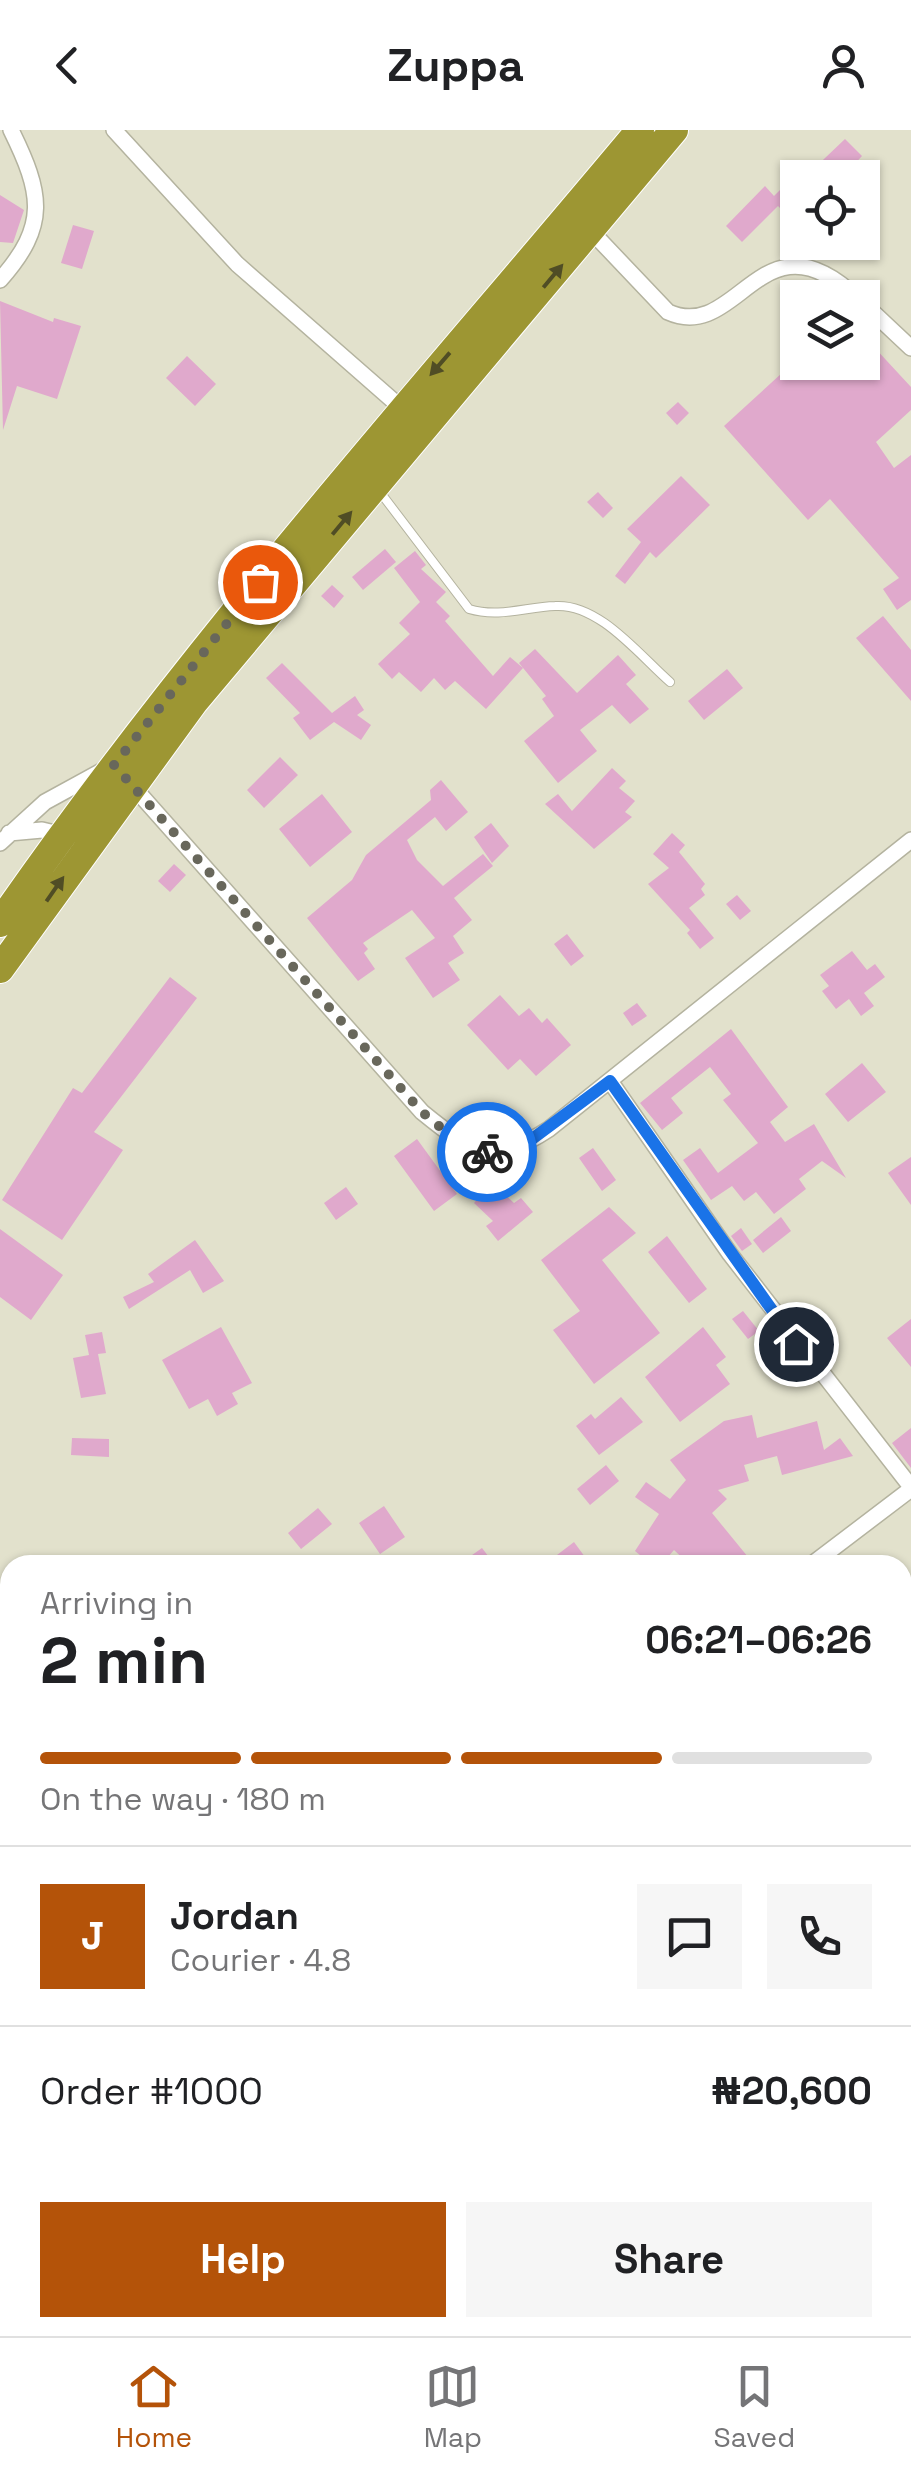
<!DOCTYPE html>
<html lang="en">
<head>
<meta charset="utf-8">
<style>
	body { margin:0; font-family:"Space Grotesk",sans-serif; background:#f6f6f6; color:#202124; height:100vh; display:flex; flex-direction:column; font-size:38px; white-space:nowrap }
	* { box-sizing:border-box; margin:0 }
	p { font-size:32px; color:#757577 }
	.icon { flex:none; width:55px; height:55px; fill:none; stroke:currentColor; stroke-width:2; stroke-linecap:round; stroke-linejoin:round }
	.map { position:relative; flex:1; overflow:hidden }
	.sheet { position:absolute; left:0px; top:1425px; width:912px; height:782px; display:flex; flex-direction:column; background:#fff; border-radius:30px 30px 0 0; box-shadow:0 2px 8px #0004 }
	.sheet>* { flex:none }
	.controls { position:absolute; left:780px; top:30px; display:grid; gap:20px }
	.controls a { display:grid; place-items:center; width:100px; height:100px; border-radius:0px; background:#fff; box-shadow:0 2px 8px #0004; font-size:50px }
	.pin { position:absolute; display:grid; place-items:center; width:85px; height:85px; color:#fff; margin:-42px; border:5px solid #fff; border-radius:50%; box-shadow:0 2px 10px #0007 }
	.courier { position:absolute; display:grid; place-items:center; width:100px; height:100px; margin:-50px; border:8px solid #1a73e8; border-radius:50%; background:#fff; color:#222; box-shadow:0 2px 12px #0007 }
	.overview em { font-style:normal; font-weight:600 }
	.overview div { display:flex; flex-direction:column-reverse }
	.overview { display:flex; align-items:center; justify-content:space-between; height:170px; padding:0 40px }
	h1 { font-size:65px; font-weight:600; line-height:75px }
	.bar { display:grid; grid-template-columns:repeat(4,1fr); gap:15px 10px; align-content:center; height:120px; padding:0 40px }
	.bar i { height:12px; border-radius:8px; background:#e0e0e0 }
	.bar .active { background:#b45309 }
	.bar p { grid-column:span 4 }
	.line { display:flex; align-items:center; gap:25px; padding:0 40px; border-top:2px solid #e0e0e0 }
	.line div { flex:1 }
	.round { display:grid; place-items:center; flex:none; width:105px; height:105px; border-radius:0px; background:#f6f6f6 }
	.button { display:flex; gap:20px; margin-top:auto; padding:20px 40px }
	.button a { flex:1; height:115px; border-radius:0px; background:#b45309; color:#fff; font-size:40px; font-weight:600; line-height:115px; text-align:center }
	.button a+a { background:#f6f6f6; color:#202124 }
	header { display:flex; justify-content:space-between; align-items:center; height:130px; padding:0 40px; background:#fff; font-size:45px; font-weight:600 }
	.menu { display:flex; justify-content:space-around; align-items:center; height:140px; border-top:2px solid #e0e0e0; background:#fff; font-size:28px; color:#757577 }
	.menu a { display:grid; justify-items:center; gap:5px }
	.menu .active { color:#b45309 }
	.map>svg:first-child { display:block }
	.building { fill:#e0a9cc }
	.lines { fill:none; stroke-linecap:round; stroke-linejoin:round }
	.lane-casing { stroke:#b4b39f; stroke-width:10 }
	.street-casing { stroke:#b4b39f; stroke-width:18 }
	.secondary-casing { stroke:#b4b39f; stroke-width:22 }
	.highway-casing { stroke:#fff; stroke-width:30 }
	.lane { stroke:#fff; stroke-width:8 }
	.street { stroke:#fff; stroke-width:15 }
	.secondary { stroke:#fff; stroke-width:20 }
	.highway { stroke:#9d9633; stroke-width:28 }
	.oneway { fill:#504d25 }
	.done { stroke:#68675b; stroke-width:10; stroke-dasharray:0 18 }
	.route { stroke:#1a73e8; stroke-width:12 }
</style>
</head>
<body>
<header><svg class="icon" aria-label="back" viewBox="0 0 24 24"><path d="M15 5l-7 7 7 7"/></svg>Zuppa<svg class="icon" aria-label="person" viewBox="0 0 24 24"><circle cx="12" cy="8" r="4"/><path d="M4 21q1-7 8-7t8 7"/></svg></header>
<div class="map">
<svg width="911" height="2206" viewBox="0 0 911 2206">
	<rect width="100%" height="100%" fill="#e2e1cc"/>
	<path class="building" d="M845,9L862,26L842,48H804Z
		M798,42V65L782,80L778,76L742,112L726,96L765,56L774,66Z
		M0,65L24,80L13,113L0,112Z
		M73,95L94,101L82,139L61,133Z
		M0,171L53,192L54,188L81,196L57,269L17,256L3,300Z
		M862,204L911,257V280L876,312L894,338L911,325V470L897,480L883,459L899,448L830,369L808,390L724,296L794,232H862Z
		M187,226L216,254L195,276L166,248Z
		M678,272L689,283L677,295L666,283Z
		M681,346L710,375L656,428L650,422L625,454L615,446L641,412L627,399Z
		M598,362L613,378L603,388L587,372Z
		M385,419L396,432L363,460L352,447Z
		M415,421L426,435L421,439L446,462L436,472L450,486L445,491L493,546L510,527L523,538L486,579L455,551L445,560L434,548L421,562L399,542L392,549L378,534L410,504L399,493L420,472L394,438Z
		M332,455L344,466L334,478L321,466Z
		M883,486L911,520V571L856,508Z
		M535,519L577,563L618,525L636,545L626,554L649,579L630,594L612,575L580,600L597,621L558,653L524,611L554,586L542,569L546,566L519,533Z
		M282,533L332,583L355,566L364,580L357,585L371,595L361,610L334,592L310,610L293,588L300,583L266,548Z
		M727,539L743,558L704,590L688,571Z
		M280,627L298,645L264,678L247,660Z
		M612,638L626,651L619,658L635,671L625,682L632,687L594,719L545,674L558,664L572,681Z
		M441,650L468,682L446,701L435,687L407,710L417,730L443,756L483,724L493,736L454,768L472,790L453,806L464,823L448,833L460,850L433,868L405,828L435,808L412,780L363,813L368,819L364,823L375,839L358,851L307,788L352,750L366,725L431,670L430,660Z
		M322,664L352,702L310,737L279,699Z
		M491,693L509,716L492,733L474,707Z
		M672,703L685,715L679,722L705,754L701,759L705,765L689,778L714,808L700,819L687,803L690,800L648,754L669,738L653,724Z
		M174,734L186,745L170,762L158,751Z
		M737,765L751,781L740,790L726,774Z
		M567,804L584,826L571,836L554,814Z
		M852,821L867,840L875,834L885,847L864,863L874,876L861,886L849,869L836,879L822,861L829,856L820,845Z
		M170,847L197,868L94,1002L123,1020L62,1110L2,1070L73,958L82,963Z
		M500,865L519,886L529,878L542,893L547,888L571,915L536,946L520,929L508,940L467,895Z
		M637,873L647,886L632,896L623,883Z
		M731,899L788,977L770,992L785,1012L814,994L846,1048L822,1031L799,1049L806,1059L774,1084L756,1062L744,1071L732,1056L711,1070L683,1030L700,1018L718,1043L758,1013L723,970L731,964L710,937L671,968L683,983L662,1000L640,973Z
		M862,933L886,962L848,992L825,964Z
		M417,1009L457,1064L434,1081L394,1026Z
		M593,1018L616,1050L602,1061L579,1028Z
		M911,1027V1075L888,1043Z
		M492,1053L514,1073L521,1068L533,1082L498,1111L486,1096L493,1091L474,1073Z
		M346,1057L358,1074L336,1090L324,1073Z
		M609,1077L636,1103L602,1130L660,1203L594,1254L553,1200L580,1181L541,1130Z
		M781,1087L791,1101L763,1123L753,1110Z
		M741,1098L752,1114L742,1121L731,1106Z
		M0,1099L63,1145L31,1190L0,1167Z
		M667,1106L707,1159L689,1173L648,1122Z
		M195,1110L224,1151L203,1163L190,1140L129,1179L123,1167L154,1152L148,1144Z
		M743,1181L759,1201L748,1209L732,1189Z
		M911,1189V1237L887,1208Z
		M221,1197L252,1253L232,1263L238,1274L217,1286L208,1269L189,1279L162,1230Z
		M703,1197L726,1227L716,1235L730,1254L680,1292L645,1247Z
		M102,1202L106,1223L98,1224L106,1264L81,1268L73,1228L89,1225L85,1205Z
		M621,1267L643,1292L599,1325L576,1296L591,1284L595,1289Z
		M752,1285L757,1308L817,1291L824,1320L840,1308L853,1326L782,1345L777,1326L744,1335L749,1351L718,1360L727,1369L712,1383L748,1427L739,1435H690L674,1420L661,1435H652L635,1421L659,1384L635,1367L646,1352L670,1369L686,1350L670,1330L724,1291Z
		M911,1298V1338L892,1313Z
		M72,1308L109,1309V1327L71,1325Z
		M606,1335L619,1351L590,1375L577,1359Z
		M384,1376L405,1407L380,1424L359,1393Z
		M318,1378L332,1394L301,1419L288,1403Z
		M574,1412L585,1427L574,1435H564L557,1425Z
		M482,1418L495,1435H458Z"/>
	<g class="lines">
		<g class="lane-casing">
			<path id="lane" d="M380,362L469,479C499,488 526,477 555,476C599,473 639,525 670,552"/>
		</g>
		<g class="street-casing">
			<path id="street" d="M114,0L237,134L406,282
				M591,101L668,182C739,214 761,77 857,168
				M0,150C49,95 42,63 11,0
				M862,172L911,218
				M129,652L422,982C471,1022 493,1036 549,999L911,710
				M9,703L42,700L63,705
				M0,713L45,672L109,637
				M610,951L730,1124L911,1357
				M811,1435L911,1359
				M0,2056L10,2048
				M727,2198L730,2206"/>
		</g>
		<g class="secondary-casing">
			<path id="secondary" d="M902,1823L911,1816
				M355,2206L367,2198"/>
		</g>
		<g class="highway-casing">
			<path id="highway" d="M0,793C194,513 422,261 640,0
				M0,839L194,572L674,0"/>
		</g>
		<use href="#lane" class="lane"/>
		<use href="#street" class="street"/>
		<use href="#secondary" class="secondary"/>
		<use href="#highway" class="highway"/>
	</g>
	<defs><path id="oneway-solid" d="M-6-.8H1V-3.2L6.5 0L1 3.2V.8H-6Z" transform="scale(2.5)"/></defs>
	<g class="oneway">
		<use href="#oneway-solid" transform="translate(553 146) rotate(-50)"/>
		<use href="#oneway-solid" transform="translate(440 234) rotate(131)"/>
		<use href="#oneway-solid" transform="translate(342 393) rotate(-50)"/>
		<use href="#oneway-solid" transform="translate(55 759) rotate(-55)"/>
	</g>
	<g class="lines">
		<path class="done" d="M260,452L114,635L422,982L456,1010L487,1022"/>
		<path class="route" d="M487,1022L520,1018L610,951L796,1214"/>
	</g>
</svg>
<div class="controls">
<a><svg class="icon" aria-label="locate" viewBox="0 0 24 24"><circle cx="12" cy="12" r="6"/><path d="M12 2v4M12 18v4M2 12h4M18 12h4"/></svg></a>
<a><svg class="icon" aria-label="layers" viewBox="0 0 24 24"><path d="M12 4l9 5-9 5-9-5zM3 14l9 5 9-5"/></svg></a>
</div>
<div class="pin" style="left:260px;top:452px;background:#ea580c"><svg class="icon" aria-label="bag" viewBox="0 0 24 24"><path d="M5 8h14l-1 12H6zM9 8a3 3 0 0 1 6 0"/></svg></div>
<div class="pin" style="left:796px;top:1214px;background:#1f2937"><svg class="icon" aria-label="home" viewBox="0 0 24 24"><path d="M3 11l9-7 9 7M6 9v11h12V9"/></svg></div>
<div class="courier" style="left:487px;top:1022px"><svg class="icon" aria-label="bike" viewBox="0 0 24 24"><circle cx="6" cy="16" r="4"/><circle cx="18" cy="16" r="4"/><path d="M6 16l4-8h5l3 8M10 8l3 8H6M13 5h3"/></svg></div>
<section class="sheet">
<div class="overview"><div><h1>2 min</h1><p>Arriving in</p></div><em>06:21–06:26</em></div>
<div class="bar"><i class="active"></i><i class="active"></i><i class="active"></i><i></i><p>On the way · 180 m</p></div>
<div class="line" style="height:180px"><b class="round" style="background:#b45309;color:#fff">J</b><div><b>Jordan</b><p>Courier · 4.8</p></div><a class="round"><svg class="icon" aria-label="chat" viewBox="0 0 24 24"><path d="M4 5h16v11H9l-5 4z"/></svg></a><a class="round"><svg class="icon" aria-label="phone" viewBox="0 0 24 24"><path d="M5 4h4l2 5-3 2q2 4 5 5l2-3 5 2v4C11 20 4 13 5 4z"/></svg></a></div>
<div class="line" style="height:130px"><div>Order #1000</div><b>₦20,600</b></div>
<div class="button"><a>Help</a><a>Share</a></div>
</section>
</div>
<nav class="menu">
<a class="active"><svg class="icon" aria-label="home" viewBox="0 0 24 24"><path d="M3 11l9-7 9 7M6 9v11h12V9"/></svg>Home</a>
<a><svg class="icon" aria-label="map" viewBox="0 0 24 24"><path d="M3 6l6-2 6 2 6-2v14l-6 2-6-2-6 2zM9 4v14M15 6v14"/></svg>Map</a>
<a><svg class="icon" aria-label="saved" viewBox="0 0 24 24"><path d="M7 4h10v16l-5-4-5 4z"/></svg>Saved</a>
</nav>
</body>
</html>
